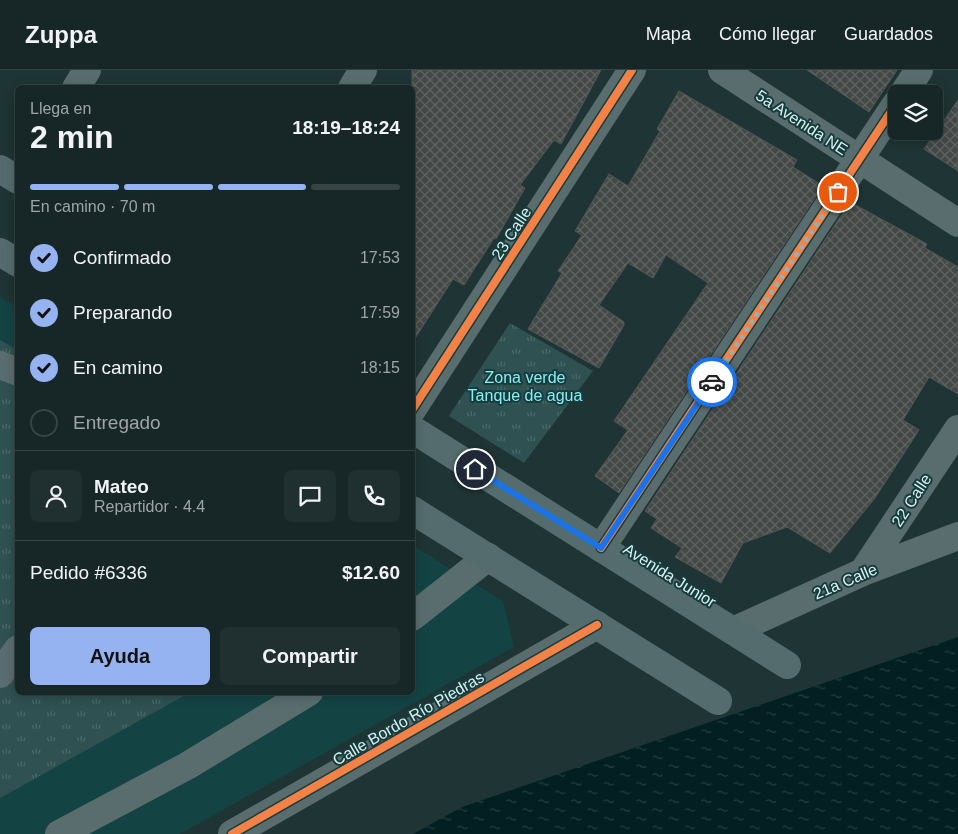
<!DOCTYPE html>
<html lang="es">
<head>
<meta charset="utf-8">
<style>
	body { margin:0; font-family:Helvetica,sans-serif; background:#202f2f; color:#f1f3f6; height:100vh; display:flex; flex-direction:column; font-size:19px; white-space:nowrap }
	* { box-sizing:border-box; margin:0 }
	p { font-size:16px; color:#9ea5a7 }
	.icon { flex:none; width:28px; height:28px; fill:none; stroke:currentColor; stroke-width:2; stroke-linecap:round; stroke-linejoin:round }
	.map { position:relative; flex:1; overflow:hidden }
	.sheet { position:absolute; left:15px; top:15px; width:400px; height:610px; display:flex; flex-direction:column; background:#172727; border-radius:8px; box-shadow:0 2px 12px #0003,0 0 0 1px #364444 }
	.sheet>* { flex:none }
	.controls { position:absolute; left:888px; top:15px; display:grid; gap:10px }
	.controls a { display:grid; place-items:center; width:55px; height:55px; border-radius:8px; background:#172727; box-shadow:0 2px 12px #0003,0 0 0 1px #364444; font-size:25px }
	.pin { position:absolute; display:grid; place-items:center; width:42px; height:42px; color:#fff; margin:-21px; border:2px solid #fff; border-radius:50%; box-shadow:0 1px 5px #0007 }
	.courier { position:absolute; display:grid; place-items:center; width:50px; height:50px; margin:-25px; border:4px solid #1a73e8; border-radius:50%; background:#fff; color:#222; box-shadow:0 1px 6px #0007 }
	.summary em { font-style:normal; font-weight:700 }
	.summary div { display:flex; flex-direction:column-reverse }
	.summary { display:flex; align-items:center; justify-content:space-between; height:85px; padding:0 15px }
	h1 { font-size:32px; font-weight:700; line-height:38px }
	.bar { display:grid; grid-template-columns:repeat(4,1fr); gap:8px 5px; align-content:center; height:60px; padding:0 15px }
	.bar i { height:6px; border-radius:4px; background:#364444 }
	.bar .active { background:#95b2f1 }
	.bar p { grid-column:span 4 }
	.line { display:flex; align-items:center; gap:12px; padding:0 15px; border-top:1px solid #364444 }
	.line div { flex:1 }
	.round { display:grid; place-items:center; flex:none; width:52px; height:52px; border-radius:8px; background:#202f2f }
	ol { padding:0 15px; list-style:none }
	li { display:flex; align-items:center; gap:15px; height:55px }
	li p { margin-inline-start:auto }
	li .icon { padding:5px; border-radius:50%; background:#95b2f1; color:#111; stroke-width:4 }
	li:last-child { color:#9ea5a7 }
	li i { width:28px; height:28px; border:2px solid #364444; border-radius:50% }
	.cta { display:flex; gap:10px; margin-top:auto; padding:10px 15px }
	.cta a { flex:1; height:58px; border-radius:8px; background:#95b2f1; color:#111; font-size:20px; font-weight:700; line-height:58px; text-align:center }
	.cta a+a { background:#202f2f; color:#f1f3f6 }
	header { display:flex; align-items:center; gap:30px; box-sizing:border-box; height:70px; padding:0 25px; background:#172727; border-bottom:1px solid #364444 }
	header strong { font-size:24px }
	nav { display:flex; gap:28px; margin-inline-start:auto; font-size:18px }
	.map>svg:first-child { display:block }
	.built { fill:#144344 }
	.grass { fill:url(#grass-tufts) }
	.water { fill:url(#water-ripples) }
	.building { fill:url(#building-cross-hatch); stroke:#545755 }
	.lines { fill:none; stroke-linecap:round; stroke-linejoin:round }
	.minor { stroke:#5a6d6e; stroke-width:28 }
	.major { stroke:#546c6d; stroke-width:28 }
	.cycleway-casing { stroke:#163c3d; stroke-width:11 }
	.cycleway { stroke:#f48246; stroke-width:8 }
	.done { stroke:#9aaeaf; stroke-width:5; stroke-dasharray:0 9 }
	.route { stroke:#1a73e8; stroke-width:6 }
	.labels { text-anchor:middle; stroke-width:4; stroke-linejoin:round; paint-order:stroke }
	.street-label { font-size:16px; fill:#dcf0f1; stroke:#163c3d }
	.park-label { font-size:16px; fill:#89eef3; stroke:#163c3d }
</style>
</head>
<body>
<header>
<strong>Zuppa</strong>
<nav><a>Mapa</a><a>Cómo llegar</a><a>Guardados</a></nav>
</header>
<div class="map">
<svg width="958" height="764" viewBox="0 0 958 764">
	<defs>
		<pattern id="grass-tufts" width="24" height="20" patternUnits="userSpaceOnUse" patternTransform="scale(1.25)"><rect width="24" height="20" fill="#2f5151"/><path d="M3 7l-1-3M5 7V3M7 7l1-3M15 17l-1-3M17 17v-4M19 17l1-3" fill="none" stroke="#4d6a6a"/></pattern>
		<pattern id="water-ripples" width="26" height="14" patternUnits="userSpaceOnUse" patternTransform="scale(1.25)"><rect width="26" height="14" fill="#031f21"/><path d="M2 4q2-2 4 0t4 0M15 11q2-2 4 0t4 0" fill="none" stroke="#274042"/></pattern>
		<pattern id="building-cross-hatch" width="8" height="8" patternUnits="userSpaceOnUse" patternTransform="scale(1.25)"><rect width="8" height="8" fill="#444947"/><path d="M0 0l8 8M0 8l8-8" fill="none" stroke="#5e6462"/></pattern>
	</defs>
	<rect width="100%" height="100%" fill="#1f3434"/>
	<path class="built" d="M0,227L18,238V622H412L413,476L503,531L514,577L180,764H0Z"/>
	<path class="grass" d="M510,253L593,301L524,393L449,346Z
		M0,270L17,280L18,622L189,623L0,728Z"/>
	<path class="water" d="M958,567V764H413L462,737Z"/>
	<path class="building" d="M412,0H601L561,74L554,70L520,115L525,118L496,169L494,168L464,215L453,209L412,273Z
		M807,0H897L869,42Z
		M679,21L797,90L793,97L823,116L619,423L595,406L628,360L614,351L708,213L666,185L653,208L628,193L599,235L624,252V255L599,298L528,259L562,203L558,201L582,165L575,161L609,104L628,116L660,61L657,59Z
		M958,30V101L924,79Z
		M850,132L927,174L925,178L958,197V324L929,307L903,350L919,360L875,428L830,483L787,457L743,473L721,513L675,487L682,478L651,458L657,449L645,441Z"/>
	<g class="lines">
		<path class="minor" d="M722,0L958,153
			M76,18L87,0
			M352,18L363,0
			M903,24L919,0
			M0,295L18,302
			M412,340L632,0
			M601,478L896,34
			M863,502L958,359
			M412,547L488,487
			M733,561L863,502L958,466
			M0,604L18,579
			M59,764L187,696L309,622
			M232,764L597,555"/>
		<path class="major" d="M0,99L18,110
			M0,182L18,193
			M412,359L787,595
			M412,440L718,631"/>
		<g class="cycleway-casing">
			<path id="cycleway" d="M412,340L632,0
				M601,478L896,34
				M232,764L597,555"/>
		</g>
		<use href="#cycleway" class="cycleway"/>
	</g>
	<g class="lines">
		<path class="done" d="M712,312L838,122"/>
		<path class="route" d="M475,399L601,478L712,312"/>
	</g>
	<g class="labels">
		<g class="street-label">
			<text transform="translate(802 52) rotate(33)" y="6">5a Avenida NE</text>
			<text transform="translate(511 163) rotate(-57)" y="6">23 Calle</text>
			<text transform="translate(911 430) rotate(-57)" y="6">22 Calle</text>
			<text transform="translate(670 505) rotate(32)" y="6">Avenida Junior</text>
			<text transform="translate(845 511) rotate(-23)" y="6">21a Calle</text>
			<text transform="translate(408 648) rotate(-30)" y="6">Calle Bordo Río Piedras</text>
		</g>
		<g class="park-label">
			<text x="525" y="313">Zona verde<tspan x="525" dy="18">Tanque de agua</tspan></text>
		</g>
	</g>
</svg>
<div class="controls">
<a><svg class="icon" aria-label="layers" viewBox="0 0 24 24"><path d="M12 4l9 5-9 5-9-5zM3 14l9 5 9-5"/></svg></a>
</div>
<div class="pin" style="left:838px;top:122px;background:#ea580c"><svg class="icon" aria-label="bag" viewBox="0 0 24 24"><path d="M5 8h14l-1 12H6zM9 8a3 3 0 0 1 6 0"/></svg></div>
<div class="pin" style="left:475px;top:399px;background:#1f2937"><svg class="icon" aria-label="home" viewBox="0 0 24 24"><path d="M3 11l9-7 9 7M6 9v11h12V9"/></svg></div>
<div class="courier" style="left:712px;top:312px"><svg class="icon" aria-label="car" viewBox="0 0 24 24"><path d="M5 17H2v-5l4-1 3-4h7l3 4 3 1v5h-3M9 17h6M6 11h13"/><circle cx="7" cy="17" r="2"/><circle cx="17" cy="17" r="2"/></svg></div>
<section class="sheet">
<div class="summary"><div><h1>2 min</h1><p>Llega en</p></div><em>18:19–18:24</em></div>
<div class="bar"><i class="active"></i><i class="active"></i><i class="active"></i><i></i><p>En camino · 70 m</p></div>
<ol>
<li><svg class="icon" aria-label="check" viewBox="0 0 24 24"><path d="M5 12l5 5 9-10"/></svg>Confirmado<p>17:53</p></li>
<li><svg class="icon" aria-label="check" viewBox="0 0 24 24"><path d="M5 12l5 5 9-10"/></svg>Preparando<p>17:59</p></li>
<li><svg class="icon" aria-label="check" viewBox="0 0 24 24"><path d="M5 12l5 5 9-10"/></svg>En camino<p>18:15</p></li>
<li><i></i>Entregado</li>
</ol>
<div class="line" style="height:90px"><a class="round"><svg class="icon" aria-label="person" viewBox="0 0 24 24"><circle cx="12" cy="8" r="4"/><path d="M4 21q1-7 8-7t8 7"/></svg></a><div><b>Mateo</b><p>Repartidor · 4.4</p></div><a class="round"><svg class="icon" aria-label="chat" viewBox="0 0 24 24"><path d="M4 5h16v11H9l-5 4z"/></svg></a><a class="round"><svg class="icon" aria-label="phone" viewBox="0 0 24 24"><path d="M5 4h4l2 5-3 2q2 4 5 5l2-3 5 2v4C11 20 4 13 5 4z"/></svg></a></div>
<div class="line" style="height:65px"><div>Pedido #6336</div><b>$12.60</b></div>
<div class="cta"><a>Ayuda</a><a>Compartir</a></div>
</section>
</div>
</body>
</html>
